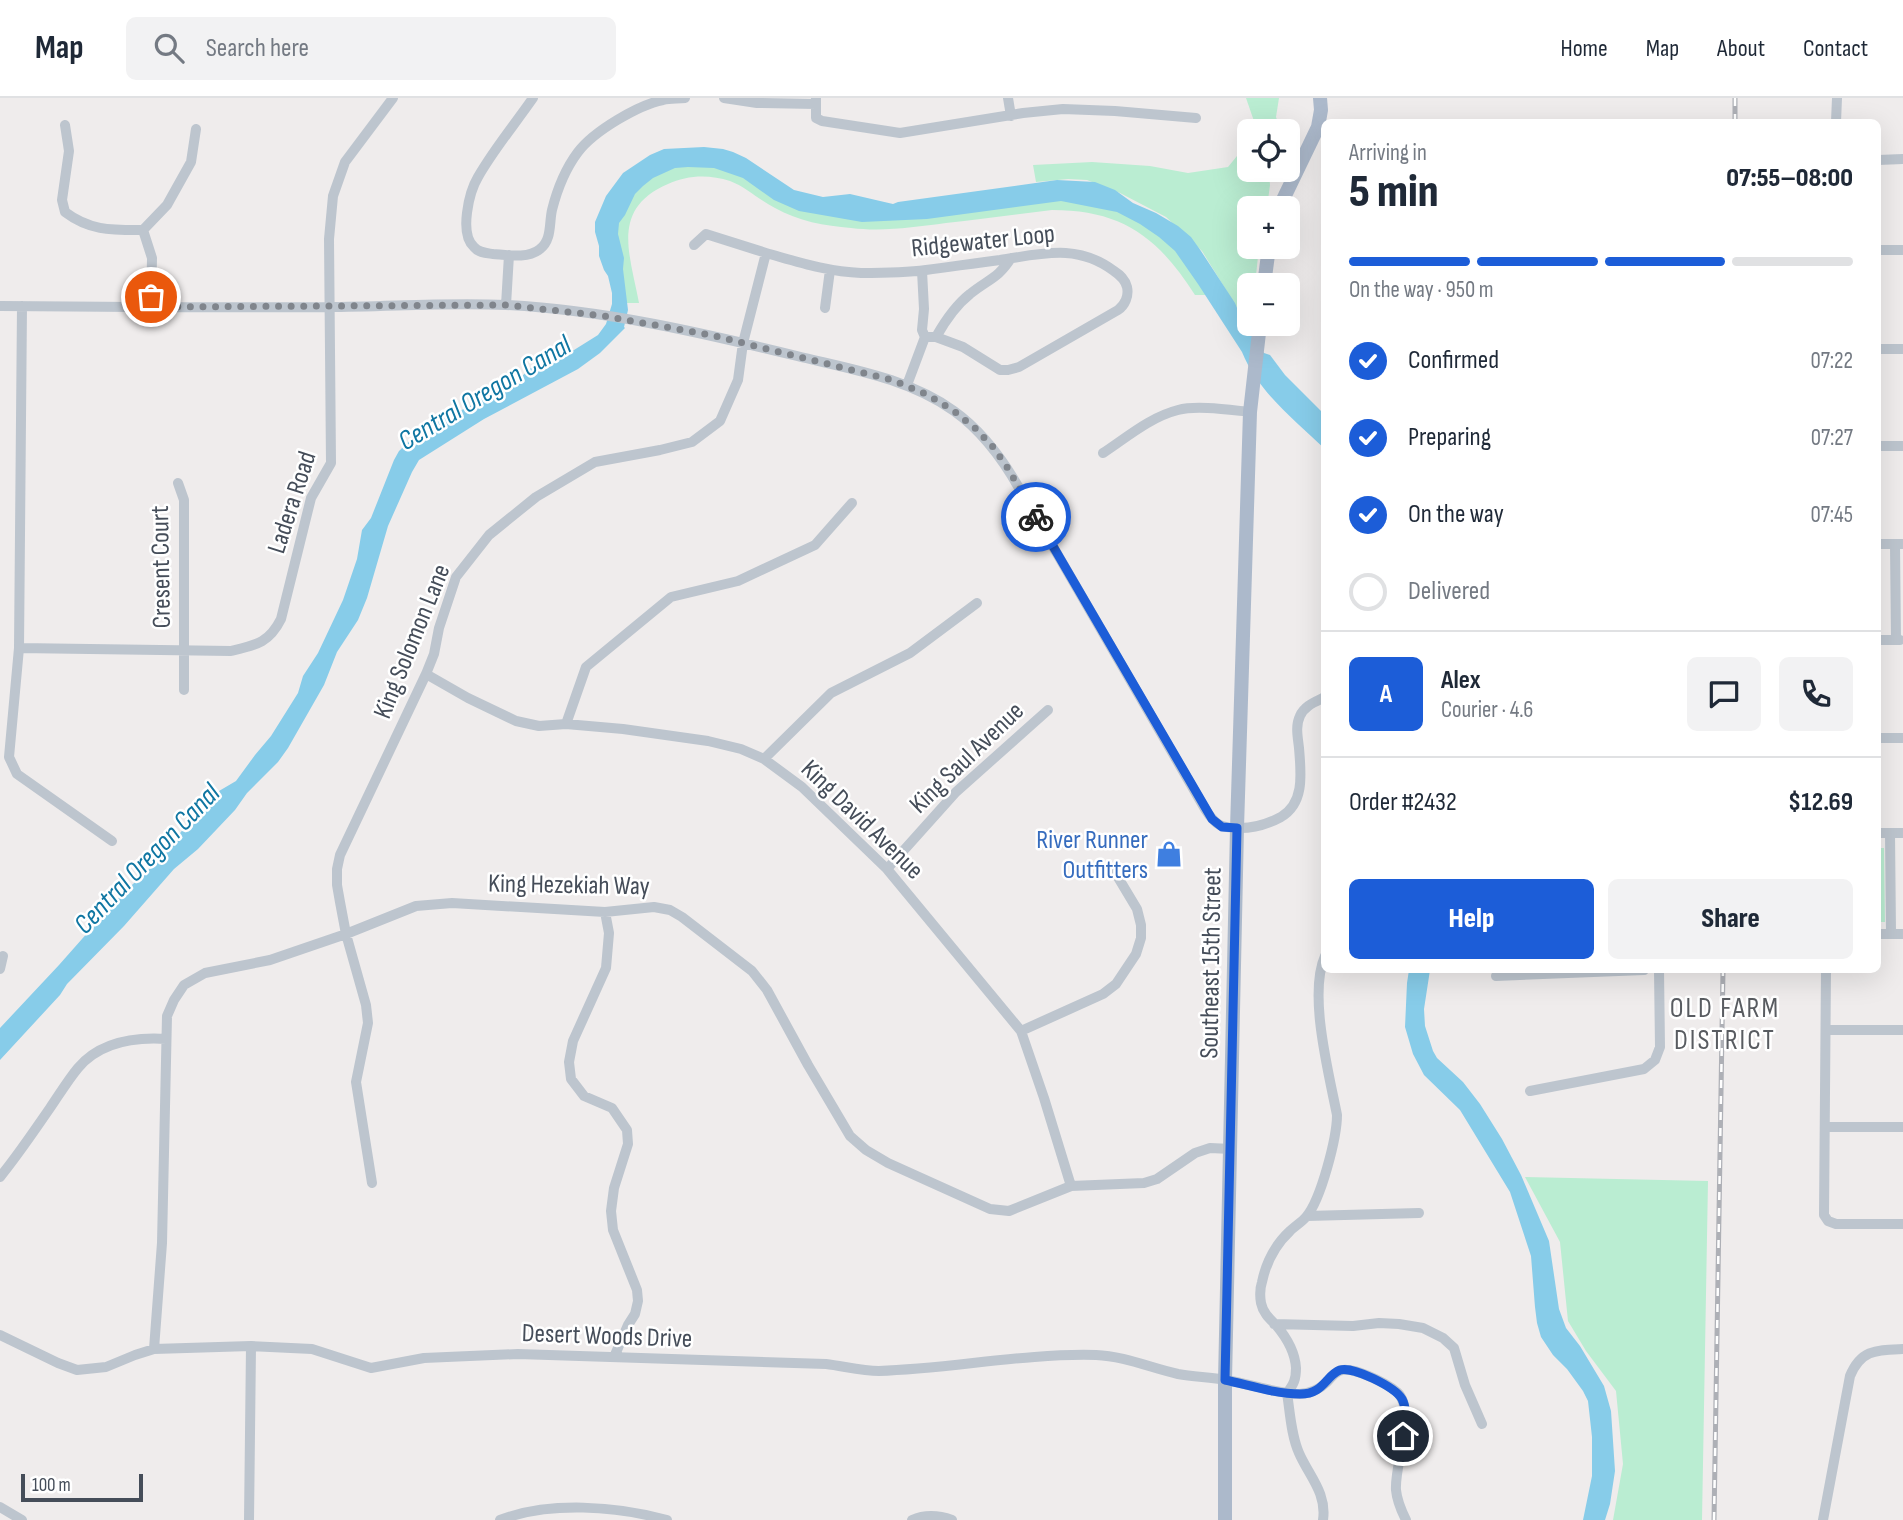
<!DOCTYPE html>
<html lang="en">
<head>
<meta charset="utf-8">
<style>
	body { margin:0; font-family:"Sofia Sans Condensed",sans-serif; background:#f2f2f3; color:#1f2937; height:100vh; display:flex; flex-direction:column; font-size:26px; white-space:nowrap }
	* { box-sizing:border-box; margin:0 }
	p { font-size:23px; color:#747a83 }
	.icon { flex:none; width:38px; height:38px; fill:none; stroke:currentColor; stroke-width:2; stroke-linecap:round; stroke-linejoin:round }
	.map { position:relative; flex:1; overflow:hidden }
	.details { position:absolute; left:1321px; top:21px; width:560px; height:854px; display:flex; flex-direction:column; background:#fff; border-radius:10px; box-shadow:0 7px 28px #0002 }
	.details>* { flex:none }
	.tools { position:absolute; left:1237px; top:21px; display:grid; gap:14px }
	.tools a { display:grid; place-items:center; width:63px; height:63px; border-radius:10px; background:#fff; box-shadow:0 7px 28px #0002; font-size:35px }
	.scale { position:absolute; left:21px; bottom:18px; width:122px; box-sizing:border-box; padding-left:7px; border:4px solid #454d59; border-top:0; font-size:19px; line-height:24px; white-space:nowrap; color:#454d59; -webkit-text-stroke:5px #fff; paint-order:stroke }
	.pin { position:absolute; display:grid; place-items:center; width:60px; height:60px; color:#fff; margin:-30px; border:4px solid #fff; border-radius:50%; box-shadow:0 2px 7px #0007 }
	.courier { position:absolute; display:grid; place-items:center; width:70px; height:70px; margin:-35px; border:5px solid #1c5dd8; border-radius:50%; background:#fff; color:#222; box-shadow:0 2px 9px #0007 }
	.summary em { font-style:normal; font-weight:800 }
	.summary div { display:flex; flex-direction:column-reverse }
	.summary { display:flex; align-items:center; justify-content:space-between; height:119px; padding:0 28px }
	h1 { font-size:46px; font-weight:800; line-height:52px }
	.bar { display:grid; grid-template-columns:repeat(4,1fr); gap:10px 7px; align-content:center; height:84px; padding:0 28px }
	.bar i { height:9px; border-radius:5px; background:#e0e1e3 }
	.bar .selected { background:#1c5dd8 }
	.bar p { grid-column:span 4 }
	.line { display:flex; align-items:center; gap:18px; padding:0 28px; border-top:2px solid #e0e1e3 }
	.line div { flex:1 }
	.round { display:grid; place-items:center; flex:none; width:74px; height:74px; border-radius:10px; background:#f2f2f3 }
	ol { padding:0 28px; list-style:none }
	li { display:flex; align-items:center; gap:21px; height:77px }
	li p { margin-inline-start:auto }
	li .icon { padding:7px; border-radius:50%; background:#1c5dd8; color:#fff; stroke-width:4 }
	li:last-child { color:#747a83 }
	li i { width:38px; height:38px; border:4px solid #e0e1e3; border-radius:50% }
	.cta { display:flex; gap:14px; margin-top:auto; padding:14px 28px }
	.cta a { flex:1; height:80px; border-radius:10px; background:#1c5dd8; color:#fff; font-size:28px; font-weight:800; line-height:80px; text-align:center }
	.cta a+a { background:#f2f2f3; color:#1f2937 }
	header { display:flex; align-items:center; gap:42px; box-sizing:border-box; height:98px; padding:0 35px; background:#fff; border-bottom:2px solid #e0e1e3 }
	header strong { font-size:33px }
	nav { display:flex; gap:38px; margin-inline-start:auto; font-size:24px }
	.search { width:490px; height:63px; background:#f2f2f3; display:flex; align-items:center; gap:18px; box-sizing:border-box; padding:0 24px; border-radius:10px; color:#747a83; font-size:26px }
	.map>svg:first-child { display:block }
	.green { fill:#baedd2 }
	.water { fill:#87cce9 }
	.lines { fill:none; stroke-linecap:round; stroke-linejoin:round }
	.minor { stroke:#bdc5ce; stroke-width:10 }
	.major { stroke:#acb9cb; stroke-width:14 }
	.rail-casing { stroke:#aeb0b6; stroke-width:5 }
	.rail { stroke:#fff; stroke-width:2.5; stroke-dasharray:8; stroke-linecap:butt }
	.done { stroke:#80858c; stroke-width:7; stroke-dasharray:0 12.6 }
	.route { stroke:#1c5dd8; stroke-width:9 }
	.labels { text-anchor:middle; stroke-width:5; stroke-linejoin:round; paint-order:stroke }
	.street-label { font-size:26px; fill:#454d59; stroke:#fff }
	.shop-label { font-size:26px; fill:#366cbe; stroke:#fff; text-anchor:end }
	.water-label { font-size:28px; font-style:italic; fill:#0f76a2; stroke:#fff }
	.neighbourhood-label { font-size:28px; letter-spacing:2px; fill:#595c61; stroke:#fff }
</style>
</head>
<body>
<header>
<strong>Map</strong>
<div class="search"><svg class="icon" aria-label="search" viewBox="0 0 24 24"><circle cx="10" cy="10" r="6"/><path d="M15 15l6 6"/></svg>Search here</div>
<nav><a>Home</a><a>Map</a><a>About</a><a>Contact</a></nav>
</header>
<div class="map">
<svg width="1903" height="1422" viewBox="0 0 1903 1422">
	<rect width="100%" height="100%" fill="#efecec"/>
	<path class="green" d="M1246,0H1279L1276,19L1281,33H1252L1255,26Z
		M1249,40L1250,72H1271L1269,74L1270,87L1268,102L1272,106L1270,110H1250V149H1259L1255,187H1250V226H1252V234L1202,153L1166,119L1120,95L1087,82L1068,81L1036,84L1033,67L1092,64L1150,68L1188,75L1228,69L1246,47Z
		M689,60L782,92L850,112L1049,93L1149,119L1217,197H1195C1158,139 1122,112 1052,112C1017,116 982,121 946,125C915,129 883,134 851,130C825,128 798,123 775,110C759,102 746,89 730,83C709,76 687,77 668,86C610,111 630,156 639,205H620L610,146L629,88Z
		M1878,750H1884L1885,824H1878Z
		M1525,1079L1708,1083L1702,1422H1613L1623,1366L1616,1293L1586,1253L1568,1223L1560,1144Z"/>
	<path class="water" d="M704,49L723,51L733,54L746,60L794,92L823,99L850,96L893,106L898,104L1057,82L1095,84L1115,92L1133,105L1156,115L1178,128L1191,139L1201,153L1235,205L1243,224L1264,255L1270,257L1285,277L1325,317V351C1295,322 1258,294 1242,254L1198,186L1175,153L1159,139L1140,126L1117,114L1061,103L927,121L862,124L799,113L774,102L743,80L714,70L688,69L675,70L653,80L643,88L635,96L625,117L619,125L618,136L624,160L623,171L628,212L624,229L625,230L600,255L578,271L484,321L419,362L412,374L388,428L367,500L358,522L337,554L324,587L288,650L278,664L247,695L235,712L198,751L174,771L124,828L67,886L60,897L0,962V930L59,867L120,798L159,762L188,725L219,693L236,683L255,657L271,638L298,595L303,578L318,555L343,502L357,461L362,432L371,420L394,362L399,353L422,331L472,307L497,290L522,278L531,270L574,252L598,237L606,226L612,206V195L608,178L604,172L599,158V148L595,134V124L606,98L623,75L650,57L664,51Z
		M1409,872H1430L1424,911L1425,928L1433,953L1437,960L1463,984L1480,1006L1502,1041L1521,1077L1549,1143L1559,1211L1566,1230L1580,1248L1604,1288L1611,1313L1615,1373L1610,1406L1605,1422H1583L1592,1378V1339L1588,1303L1583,1293L1567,1271L1553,1257L1541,1239L1537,1225L1535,1209L1531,1158L1510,1094L1460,1012L1424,977L1413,956L1405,929L1407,885Z"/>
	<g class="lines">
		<path class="minor" d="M533,0C515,26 494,51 478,79C469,94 459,136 474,149C479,155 486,155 493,156C507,157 528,161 540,151C552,142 549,125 552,112C557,92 566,70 578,54C594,33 638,7 663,2C670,0 678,1 685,0
			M724,0L757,5L816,6
			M816,0V20L822,23L900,35L1023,15L1063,11L1115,13L1196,20
			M1008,0L1011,18
			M1836,24L1837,0
			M65,27L69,53L62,102L65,114C90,133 112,132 143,132L152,160L151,209
			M1878,62L1903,61
			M143,132L167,107L191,64L196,31
			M694,147L706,136L766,155
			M1878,152H1903
			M506,207L509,157
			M0,208C109,209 219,210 328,209C387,209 447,204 506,207C604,212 703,235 797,258C850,271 908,280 954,313C982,333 1002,360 1019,390L1205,711C1216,728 1221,730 1240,730C1255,730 1268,726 1281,719C1305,705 1301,675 1299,650C1298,640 1295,628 1300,618C1304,608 1315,604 1325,599
			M22,208L19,550L9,659L17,676L112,743
			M825,210L830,172
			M936,239C945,223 956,207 970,196C987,182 999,180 1011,160
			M1878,251H1903
			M907,287L925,239L922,232L924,211L922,173
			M1878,348H1903
			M1103,355C1126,340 1150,319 1178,312C1197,307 1230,312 1250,314
			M178,385L184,402V592
			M1878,446H1903
			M1895,446L1896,542
			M1878,542H1900
			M19,550L231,553C256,547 269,545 281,521L311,400L331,365L329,141L333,98L345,64L393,0
			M426,576L468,600L516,623L539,628L566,626L623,631L708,643L741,651L764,661L802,689L887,771L1021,933L1044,1000L1071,1088
			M566,626L586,569L671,499L738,483L815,447L852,405
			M1878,640H1903
			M764,661L831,595L910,555L977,505
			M1878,735H1903
			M1890,735L1891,836
			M887,771L956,694L1048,612
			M605,814L609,835L606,870L573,943L569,964L571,981L584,998L612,1010L627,1032L628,1046L614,1090L611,1113L613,1132L637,1192L638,1203L635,1216L628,1227L614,1259
			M1878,836H1903
			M0,871L3,858
			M1826,872L1824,1117L1828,1123L1836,1126H1903
			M1496,878L1644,872
			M1826,932H1903
			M1021,933L1103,896L1116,886L1136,856L1141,840V827L1137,811L1113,771
			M1530,993L1644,971L1655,962L1660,949L1659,872
			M1825,1029H1903
			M0,1079C18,1057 34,1033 50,1010C59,997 68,982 78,970C100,944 134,939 166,941
			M372,1085L356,984L368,925L366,907L346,836L340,804L337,787V771L340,757L426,576L434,556L439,530L456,479L489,437L536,399L595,364L660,352L692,344L720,323L738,282L743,245L766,155C798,164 828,174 861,175C882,175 904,175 926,172C950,169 975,165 1000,162C1041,156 1077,145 1114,173C1120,177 1125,181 1127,189C1129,198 1125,207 1118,212L1019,269L1008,272H1000L963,249L936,239H925
			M1307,1118L1419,1115
			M1274,1226L1353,1228L1379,1225L1399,1226L1423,1230L1443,1240L1454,1250L1465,1287L1482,1326
			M0,1237L58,1265L77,1272L106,1269L135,1257L154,1251L251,1248L312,1251L371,1270L424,1260L518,1256L826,1266C843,1268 862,1273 879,1273C950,1271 1024,1255 1096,1257C1124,1258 1151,1270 1178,1276C1194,1279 1210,1279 1226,1282C1250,1286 1274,1295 1299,1296C1309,1296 1320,1291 1327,1284C1331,1280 1333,1276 1339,1273C1351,1267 1386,1285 1397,1294C1417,1312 1394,1367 1396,1392C1397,1403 1401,1412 1406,1422
			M154,1251L162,1145L167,918L174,902L184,887L205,875L270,862L346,836L416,808L452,805L605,814L654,809L670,812L682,819L752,873L767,892L808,967L850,1038L866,1052L888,1065L990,1111L1009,1113L1071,1088L1144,1085L1157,1081L1195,1055L1210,1050L1231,1051
			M0,1409L22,1422
			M249,1422L251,1248
			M500,1422C549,1403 617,1408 667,1422
			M912,1422C926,1416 938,1417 952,1422
			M1323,1422C1327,1395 1309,1378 1299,1355C1291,1337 1290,1314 1287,1295C1294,1286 1296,1281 1296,1270C1295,1253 1287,1240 1276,1227C1270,1221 1263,1215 1261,1205C1260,1199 1260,1190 1262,1184C1266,1165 1276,1146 1290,1133C1295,1128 1302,1124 1306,1119C1321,1102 1337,1039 1337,1017C1329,976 1308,896 1325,858
			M1823,1422L1850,1278C1861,1251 1877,1252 1903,1251"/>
		<path class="major" d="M1279,110L1318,29L1321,12L1320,0
			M1264,187L1269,149
			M1225,1422V1282L1237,730L1250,314L1260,226"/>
		<g class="rail-casing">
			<path id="rail" d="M1735,24V0
				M1714,1422L1723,872"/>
		</g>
		<use href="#rail" class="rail"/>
	</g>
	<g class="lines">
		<path class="done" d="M151,199L150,209L506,207L604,218L711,237L892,282L926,296L954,313L976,331L993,349L1007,369L1036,419"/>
		<path class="route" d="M1036,419L1212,721L1222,729L1237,730L1225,1282C1249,1287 1275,1296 1300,1296C1324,1296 1325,1278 1340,1272C1353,1268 1395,1289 1402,1301C1408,1312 1404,1326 1403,1338"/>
	</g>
	<defs>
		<g id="shop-bare" transform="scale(2.1)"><path d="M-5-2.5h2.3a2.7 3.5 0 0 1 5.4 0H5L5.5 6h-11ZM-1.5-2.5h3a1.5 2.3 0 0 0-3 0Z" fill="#3f7fe0" stroke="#fff" stroke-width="2.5" paint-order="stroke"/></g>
	</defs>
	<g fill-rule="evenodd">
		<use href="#shop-bare" x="1169" y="756"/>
	</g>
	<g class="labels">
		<g class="street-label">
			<text transform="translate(983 142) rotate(-6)" y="9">Ridgewater Loop</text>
			<text transform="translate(291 404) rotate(-72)" y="9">Ladera Road</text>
			<text transform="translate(160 469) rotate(-91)" y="9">Cresent Court</text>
			<text transform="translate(411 543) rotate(-68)" y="9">King Solomon Lane</text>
			<text transform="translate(966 659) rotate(-44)" y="9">King Saul Avenue</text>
			<text transform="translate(863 721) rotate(44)" y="9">King David Avenue</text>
			<text transform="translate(569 786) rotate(1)" y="9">King Hezekiah Way</text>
			<text transform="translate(1210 865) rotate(-89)" y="9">Southeast 15th Street</text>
			<text transform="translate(607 1237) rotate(2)" y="9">Desert Woods Drive</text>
		</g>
		<g class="shop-label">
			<text x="1148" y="750">River Runner<tspan x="1148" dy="30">Outfitters</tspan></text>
		</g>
		<g class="water-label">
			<text transform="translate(484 294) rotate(-31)" y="10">Central Oregon Canal</text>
			<text transform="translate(146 760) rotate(-46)" y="10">Central Oregon Canal</text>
		</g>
		<g class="neighbourhood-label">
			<text x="1725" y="919">OLD FARM<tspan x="1725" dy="32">DISTRICT</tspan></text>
		</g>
	</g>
</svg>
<div class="tools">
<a><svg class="icon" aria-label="locate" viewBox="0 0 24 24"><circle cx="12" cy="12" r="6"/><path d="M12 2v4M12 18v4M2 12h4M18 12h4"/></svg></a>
<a>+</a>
<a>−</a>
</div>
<div class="scale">100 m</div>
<div class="pin" style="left:151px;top:199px;background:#ea580c"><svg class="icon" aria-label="bag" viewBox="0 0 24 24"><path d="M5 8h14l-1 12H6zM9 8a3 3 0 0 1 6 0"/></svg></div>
<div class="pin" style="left:1403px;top:1338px;background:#1f2937"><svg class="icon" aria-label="home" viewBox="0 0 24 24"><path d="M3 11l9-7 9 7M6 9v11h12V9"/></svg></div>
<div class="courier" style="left:1036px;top:419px"><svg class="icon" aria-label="bike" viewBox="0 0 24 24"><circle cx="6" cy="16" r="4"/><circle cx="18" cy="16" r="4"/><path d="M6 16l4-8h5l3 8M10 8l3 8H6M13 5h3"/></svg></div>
<section class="details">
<div class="summary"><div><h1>5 min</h1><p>Arriving in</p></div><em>07:55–08:00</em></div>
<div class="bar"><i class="selected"></i><i class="selected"></i><i class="selected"></i><i></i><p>On the way · 950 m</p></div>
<ol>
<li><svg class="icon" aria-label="check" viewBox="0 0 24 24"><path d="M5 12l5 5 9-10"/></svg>Confirmed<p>07:22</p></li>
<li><svg class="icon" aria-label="check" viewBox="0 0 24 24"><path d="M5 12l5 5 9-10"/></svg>Preparing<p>07:27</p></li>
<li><svg class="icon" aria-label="check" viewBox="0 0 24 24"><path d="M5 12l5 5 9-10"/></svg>On the way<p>07:45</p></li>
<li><i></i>Delivered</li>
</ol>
<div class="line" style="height:126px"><b class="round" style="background:#1c5dd8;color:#fff">A</b><div><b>Alex</b><p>Courier · 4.6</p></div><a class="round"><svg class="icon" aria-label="chat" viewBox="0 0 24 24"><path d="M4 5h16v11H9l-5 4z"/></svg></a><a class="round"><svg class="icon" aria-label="phone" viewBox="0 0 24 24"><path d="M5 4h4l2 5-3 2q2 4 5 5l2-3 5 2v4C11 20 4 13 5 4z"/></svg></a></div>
<div class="line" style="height:91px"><div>Order #2432</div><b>$12.69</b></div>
<div class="cta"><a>Help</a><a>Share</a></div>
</section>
</div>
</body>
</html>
